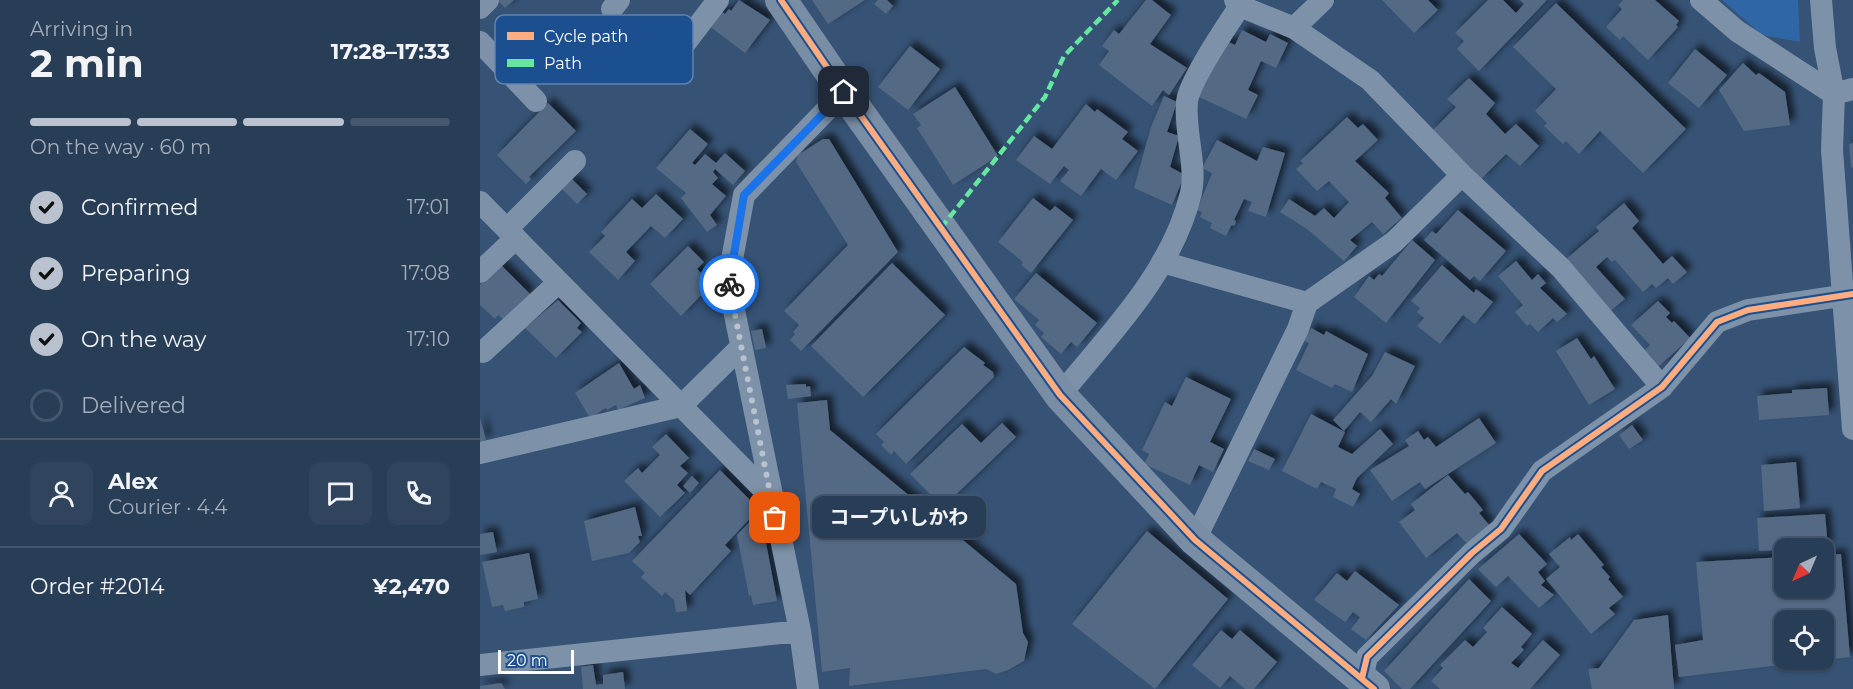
<!DOCTYPE html>
<html lang="en">
<head>
<meta charset="utf-8">
<style>
	body { margin:0; font-family:Montserrat,"Noto Sans JP",sans-serif; background:#30455d; color:#f1f3f6; height:100vh; display:flex; flex-direction:column; font-size:22px; white-space:nowrap }
	* { box-sizing:border-box; margin:0 }
	p { font-size:20px; color:#a5aeba }
	.icon { flex:none; width:33px; height:33px; fill:none; stroke:currentColor; stroke-width:2; stroke-linecap:round; stroke-linejoin:round }
	.map { position:relative; flex:1; overflow:hidden }
	.drawer { display:flex; flex-direction:column; background:#283e57; width:480px }
	.drawer>* { flex:none }
	.needle { width:39px; rotate:224deg }
	.controls { position:absolute; left:1294px; top:538px; display:grid; gap:12px }
	.controls a { display:grid; place-items:center; width:60px; height:60px; border-radius:12px; background:#283e57; box-shadow:0 2px 4px #0004,0 0 0 2px #44576d; font-size:30px }
	.scale { position:absolute; left:18px; bottom:15px; width:76px; box-sizing:border-box; padding-left:6px; border:3px solid #fff; border-top:0; font-size:16px; line-height:21px; white-space:nowrap; color:#fff; -webkit-text-stroke:4px #1b4f8f; paint-order:stroke }
	.pin { position:absolute; display:grid; place-items:center; width:51px; height:51px; color:#fff; margin:-26px; border-radius:12px; box-shadow:0 3px 9px #0006 }
	.courier { position:absolute; display:grid; place-items:center; width:60px; height:60px; margin:-30px; border:4px solid #1a73e8; border-radius:50%; background:#fff; color:#222; box-shadow:0 2px 8px #0007 }
	.bubble { position:absolute; height:42px; border-radius:12px; background:#283e57; box-shadow:0 2px 4px #0004,0 0 0 2px #44576d; font-size:20px; font-weight:700; line-height:42px; text-align:center }
	.headline em { font-style:normal; font-weight:700 }
	.headline div { display:flex; flex-direction:column-reverse }
	.headline { display:flex; align-items:center; justify-content:space-between; height:102px; padding:0 30px }
	h1 { font-size:39px; font-weight:700; line-height:45px }
	.bar { display:grid; grid-template-columns:repeat(4,1fr); gap:9px 6px; align-content:center; height:72px; padding:0 30px }
	.bar i { height:8px; border-radius:4px; background:#44576d }
	.bar .selected { background:#b9c2ce }
	.bar p { grid-column:span 4 }
	.line { display:flex; align-items:center; gap:15px; padding:0 30px; border-top:2px solid #44576d }
	.line div { flex:1 }
	.round { display:grid; place-items:center; flex:none; width:63px; height:63px; border-radius:12px; background:#30455d }
	ol { padding:0 30px; list-style:none }
	li { display:flex; align-items:center; gap:18px; height:66px }
	li p { margin-inline-start:auto }
	li .icon { padding:6px; border-radius:50%; background:#b9c2ce; color:#111; stroke-width:4 }
	li:last-child { color:#a5aeba }
	li i { width:33px; height:33px; border:3px solid #44576d; border-radius:50% }
	main { display:flex; flex:1; min-height:0 }
	.map>svg:first-child { display:block }
	.green { fill:#2f66a5 }
	.building { fill:#526984; filter:url(#shadow) }
	.lines { fill:none; stroke-linecap:round; stroke-linejoin:round }
	.street { stroke:#7d92a8; stroke-width:22 }
	.secondary { stroke:#798da4; stroke-width:32 }
	.quiet { stroke:#66e7a1; stroke-width:4.5; stroke-dasharray:9 4.5; stroke-linecap:butt }
	.cycleway-casing { stroke:#1b4f8f; stroke-width:10 }
	.cycleway { stroke:#ffac80; stroke-width:6 }
	.done { stroke:#b9c2ce; stroke-width:6; stroke-dasharray:0 10.8 }
	.route { stroke:#1a73e8; stroke-width:8 }
	.key { fill:#1b4f8f; stroke:#5f84b1; stroke-width:1.5 }
	.key-label { font-size:16px; fill:#fff }
</style>
</head>
<body>
<main>
<section class="drawer">
<div class="headline"><div><h1>2 min</h1><p>Arriving in</p></div><em>17:28–17:33</em></div>
<div class="bar"><i class="selected"></i><i class="selected"></i><i class="selected"></i><i></i><p>On the way · 60 m</p></div>
<ol>
<li><svg class="icon" aria-label="check" viewBox="0 0 24 24"><path d="M5 12l5 5 9-10"/></svg>Confirmed<p>17:01</p></li>
<li><svg class="icon" aria-label="check" viewBox="0 0 24 24"><path d="M5 12l5 5 9-10"/></svg>Preparing<p>17:08</p></li>
<li><svg class="icon" aria-label="check" viewBox="0 0 24 24"><path d="M5 12l5 5 9-10"/></svg>On the way<p>17:10</p></li>
<li><i></i>Delivered</li>
</ol>
<div class="line" style="height:108px"><a class="round"><svg class="icon" aria-label="person" viewBox="0 0 24 24"><circle cx="12" cy="8" r="4"/><path d="M4 21q1-7 8-7t8 7"/></svg></a><div><b>Alex</b><p>Courier · 4.4</p></div><a class="round"><svg class="icon" aria-label="chat" viewBox="0 0 24 24"><path d="M4 5h16v11H9l-5 4z"/></svg></a><a class="round"><svg class="icon" aria-label="phone" viewBox="0 0 24 24"><path d="M5 4h4l2 5-3 2q2 4 5 5l2-3 5 2v4C11 20 4 13 5 4z"/></svg></a></div>
<div class="line" style="height:78px"><div>Order #2014</div><b>¥2,470</b></div>
</section>
<div class="map">
<svg width="1373" height="689" viewBox="0 0 1373 689">
	<defs>
		<filter id="shadow"><feDropShadow dx="5.5" dy="-5.5" stdDeviation="3" flood-color="#0009"/></filter>
	</defs>
	<rect width="100%" height="100%" fill="#365274"/>
	<path class="green" d="M1242,0H1318L1320,42L1282,35Z"/>
	<path class="building" d="M17,0H34L25,8Z
		M259,0L290,20L265,53L229,26L241,11L245,14L249,9L251,11Z
		M332,0H385L348,24Z
		M398,0H407L413,6L406,14L394,4Z
		M666,0H672L691,15L670,44L707,68L689,95L683,90L672,106L619,65L629,51L622,46L634,30L639,34Z
		M902,0H948L958,10L934,33Z
		M1008,0H1023L1036,13L1044,4L1040,0H1067L999,71L977,49L984,41L975,33Z
		M1143,0H1175L1199,21L1196,25L1198,27L1168,60L1143,36L1140,40L1126,27L1142,9L1138,5Z
		M1076,3L1206,129L1163,173L1120,131L1099,154L1086,141L1083,144L1064,126L1067,123L1055,111L1076,89L1033,47Z
		M762,30L786,42L790,34L808,43L796,68L781,61L768,90L778,95L766,119L717,96L744,40L755,45Z
		M430,46L460,69L428,110L398,87Z
		M1215,49L1247,75L1219,108L1188,83Z
		M1263,63L1276,75L1279,73L1305,92L1310,125L1264,131L1239,90Z
		M989,78L1015,103L1006,114L1025,134L1036,124L1059,146L1040,166L1026,154L1000,180L952,131L976,107L967,99Z
		M475,87L518,156L473,185L437,128L441,125L433,114Z
		M684,96L697,102L687,132L699,136L690,167L703,174V179L692,205L654,188L671,127Z
		M68,103L96,131L49,177L51,179L46,184L17,155Z
		M606,104L615,112L617,109L648,132L642,139L658,151L636,180L621,169L601,196L580,181L589,170L584,166L570,184L536,160L554,136L572,149Z
		M867,117L878,128L883,124L898,140L875,161L909,193L905,198L922,218L903,234L892,222L870,240L877,246L864,261L827,229L800,212L809,199L835,216L844,208L854,218L869,202L849,181L837,191L816,169L823,163L820,161Z
		M210,129L228,144L212,163L215,165L225,154L236,163L245,153L265,171L253,185L235,169L233,172L238,178L232,184L246,196L230,215L237,225L227,232L201,198L206,193L176,168Z
		M343,139H349L418,252L321,351L310,340L315,334L313,332L319,325L304,311L368,245L316,162L318,155Z
		M737,140L777,161L783,147L805,153L786,217L768,211L772,202L764,199L754,220L756,221L755,225L751,226L746,236L730,228L732,223L720,217L722,212L717,210L732,173L722,168Z
		M1373,143V167L1371,168L1369,144Z
		M92,179L107,194L97,204L82,189Z
		M176,194L203,219L185,238L171,226L146,252L155,261L138,280L109,252L125,236L121,232L152,199L162,208Z
		M553,198L570,211L575,206L593,220L551,273L541,265L543,262L518,242Z
		M1144,203L1159,221L1152,228L1183,264L1192,256L1207,272L1193,284L1188,278L1176,288L1172,284L1163,292L1135,260L1132,262L1127,257L1116,267L1145,299L1129,312L1085,260L1119,231L1116,227Z
		M978,210L1026,251L1000,281L994,276L990,280L944,240L952,231L956,234Z
		M932,240L955,260L906,323L874,297L889,276L894,280L899,274L902,276Z
		M208,246L224,262L217,269L232,284L201,316L170,284Z
		M1036,261L1052,280L1058,274L1066,283L1060,288L1087,314L1077,322L1073,318L1058,332L1050,324L1047,326L1035,312L1043,305L1018,276Z
		M412,263L465,315L383,397L331,346Z
		M20,264L50,294L24,320L18,315L15,319L0,305V285Z
		M962,265L994,293L996,289L1013,302L995,324L983,315L960,344L937,326L944,318L937,312L940,308L931,301Z
		M556,273L617,323L597,347L591,342L581,354L561,337L564,333L555,325L559,320L534,299Z
		M78,300L101,323L97,328L102,332L76,358L45,328Z
		M1178,301L1190,313L1186,317L1192,323L1194,321L1210,338L1178,367L1164,351L1170,345L1151,325Z
		M831,328L844,335L846,331L888,354L872,392L855,384L852,388L816,370L829,343L824,341Z
		M282,329L286,348L275,350L271,331Z
		M1097,338L1111,359L1114,356L1135,389L1109,405L1076,351Z
		M484,347L505,363L503,365L513,372L514,377L426,464L414,451L411,455L401,445L404,442L396,434Z
		M905,352L935,366L916,404L911,399L891,422L880,412L864,431L853,420L892,376Z
		M139,363L154,389L160,385L165,398L138,410L136,405L127,410L126,408L110,418L95,393Z
		M706,377L751,399L730,442L744,449L733,472L719,465L710,485L664,464L669,454L662,450L685,402L692,406Z
		M326,384V387L330,386L331,396L308,399L306,385Z
		M1347,388L1349,415L1279,420L1277,396L1312,393V390Z
		M347,400L350,430L536,584L543,633L548,642L544,661L528,670L516,674L506,669L369,686L370,668L342,672L317,403Z
		M831,414L865,432L858,447L872,454L900,429L913,444L877,478L872,489L880,494L873,507L853,497L856,489L841,482L837,489L802,471Z
		M0,418L6,440L0,442Z
		M999,418L1016,443L945,489L940,482L912,501L890,470L929,446L925,440L938,431L944,440L948,437L956,447Z
		M522,423L536,437L463,507L430,474L482,424L501,443Z
		M1152,425L1163,440L1149,449L1139,435Z
		M186,434L209,458L200,466L208,473L197,485L205,493L180,517L144,481L158,468L162,473L180,455L172,447Z
		M774,449L795,459L789,470L768,461Z
		M1316,462L1320,508L1284,511L1281,465Z
		M240,470L279,509L245,545L251,551L210,595L205,590L207,611L196,612L194,600L185,592L182,596L161,577L165,573L152,561Z
		M968,475L985,494L988,492L1003,510L999,513L1010,526L987,544L977,533L946,558L919,522L935,510L931,504Z
		M212,476L219,483L210,493L203,486Z
		M155,507L162,536H158L160,542L149,553L112,561L104,521Z
		M280,511L297,601L273,605L271,595L269,596L257,535Z
		M1345,514L1348,547L1279,551L1277,518Z
		M667,531L748,599L675,689L592,624Z
		M13,532L17,552L0,555V534Z
		M1039,534L1067,564L1058,572L1065,581L1061,585L1074,595L1059,608L1028,576L1016,587L998,569Z
		M1098,534L1124,565L1121,567L1130,577L1128,579L1143,597L1129,608L1135,614L1111,634L1066,579L1080,567L1069,554L1090,537L1091,540Z
		M49,553L58,599L44,602V607L25,611L23,605L12,607L2,562Z
		M1361,554L1370,657L1344,660V621H1305V660L1334,661L1199,677L1195,645L1223,640L1216,562L1305,557V588H1344V555Z
		M875,571L919,605L886,640L871,629L880,617L873,612L865,622L834,600L857,573L867,581Z
		M989,579L1011,601L930,689H922L904,671Z
		M1022,607L1052,634L1041,647L1044,650L1031,663L1038,668L1063,640L1080,655L1050,689H960L951,681L963,668L960,665L985,640L993,647L1007,632L1003,628Z
		M1188,615L1194,689H1112L1108,669L1119,668L1154,620Z
		M741,630L752,639L760,630L797,662L774,689H765L750,676L740,688L712,665Z
		M113,665L116,685L123,684V675L143,672L145,689H103L101,667Z
		M21,683L25,689H0V686Z"/>
	<g class="lines">
		<path class="street" d="M755,0L760,6L814,28L890,80L982,175L1081,268L1182,387
			M1221,0L1257,31L1354,94L1373,89
			M1341,0L1345,48L1354,94L1352,150L1373,429
			M0,8L8,0
			M132,9L139,0
			M814,28L843,0
			M0,42L56,101
			M196,55L238,0
			M0,202L290,496
			M27,229L95,161
			M682,262L827,303
			M0,272L36,238
			M3,352L79,282
			M580,395C630,334 692,272 711,193C717,166 704,130 707,102C709,81 747,26 760,6
			M0,453L201,406L261,347
			M715,540L818,329L827,303L914,242L982,175
			M0,665L320,631
			M882,678L887,657L992,553L1021,529L1062,471L1182,387L1237,322L1268,310L1373,294
			M328,689L320,631L248,281L264,195L364,92"/>
		<path class="secondary" d="M301,0L364,92L580,395L715,540L894,689"/>
		<path class="quiet" d="M461,228L565,97L584,56L638,0"/>
		<g class="cycleway-casing">
			<path id="cycleway" d="M301,0L364,92L580,395L715,540L894,689
				M882,678L887,657L992,553L1021,529L1062,471L1182,387L1237,322L1268,310L1373,294"/>
		</g>
		<use href="#cycleway" class="cycleway"/>
	</g>
	<g class="lines">
		<path class="done" d="M249,284L295,518"/>
		<path class="route" d="M249,284L264,195L364,92"/>
	</g>
	<rect x="15" y="15" width="198" height="69" rx="9" class="key"/>
	<rect x="27" y="32" width="27" height="8" fill="#ffac80"/>
	<rect x="27" y="59" width="27" height="8" fill="#66e7a1"/>
	<g class="key-label">
		<text x="64" y="42">Cycle path</text>
		<text x="64" y="69">Path</text>
	</g>
</svg>
<div class="controls">
<a><svg class="needle" viewBox="-14 -14 28 28"><path d="M0-13l5 13h-10z" fill="#e53935"/><path d="M0 13l5-13h-10z" fill="#a5aeba"/></svg></a>
<a><svg class="icon" aria-label="locate" viewBox="0 0 24 24"><circle cx="12" cy="12" r="6"/><path d="M12 2v4M12 18v4M2 12h4M18 12h4"/></svg></a>
</div>
<div class="scale">20 m</div>
<div class="pin" style="left:295px;top:518px;background:#ea580c"><svg class="icon" aria-label="bag" viewBox="0 0 24 24"><path d="M5 8h14l-1 12H6zM9 8a3 3 0 0 1 6 0"/></svg></div>
<div class="pin" style="left:364px;top:92px;background:#1f2937"><svg class="icon" aria-label="home" viewBox="0 0 24 24"><path d="M3 11l9-7 9 7M6 9v11h12V9"/></svg></div>
<div class="courier" style="left:249px;top:284px"><svg class="icon" aria-label="bike" viewBox="0 0 24 24"><circle cx="6" cy="16" r="4"/><circle cx="18" cy="16" r="4"/><path d="M6 16l4-8h5l3 8M10 8l3 8H6M13 5h3"/></svg></div>
<div class="bubble" style="left:332px;top:496px;width:174px">コープいしかわ</div>
</div>
</main>
</body>
</html>
